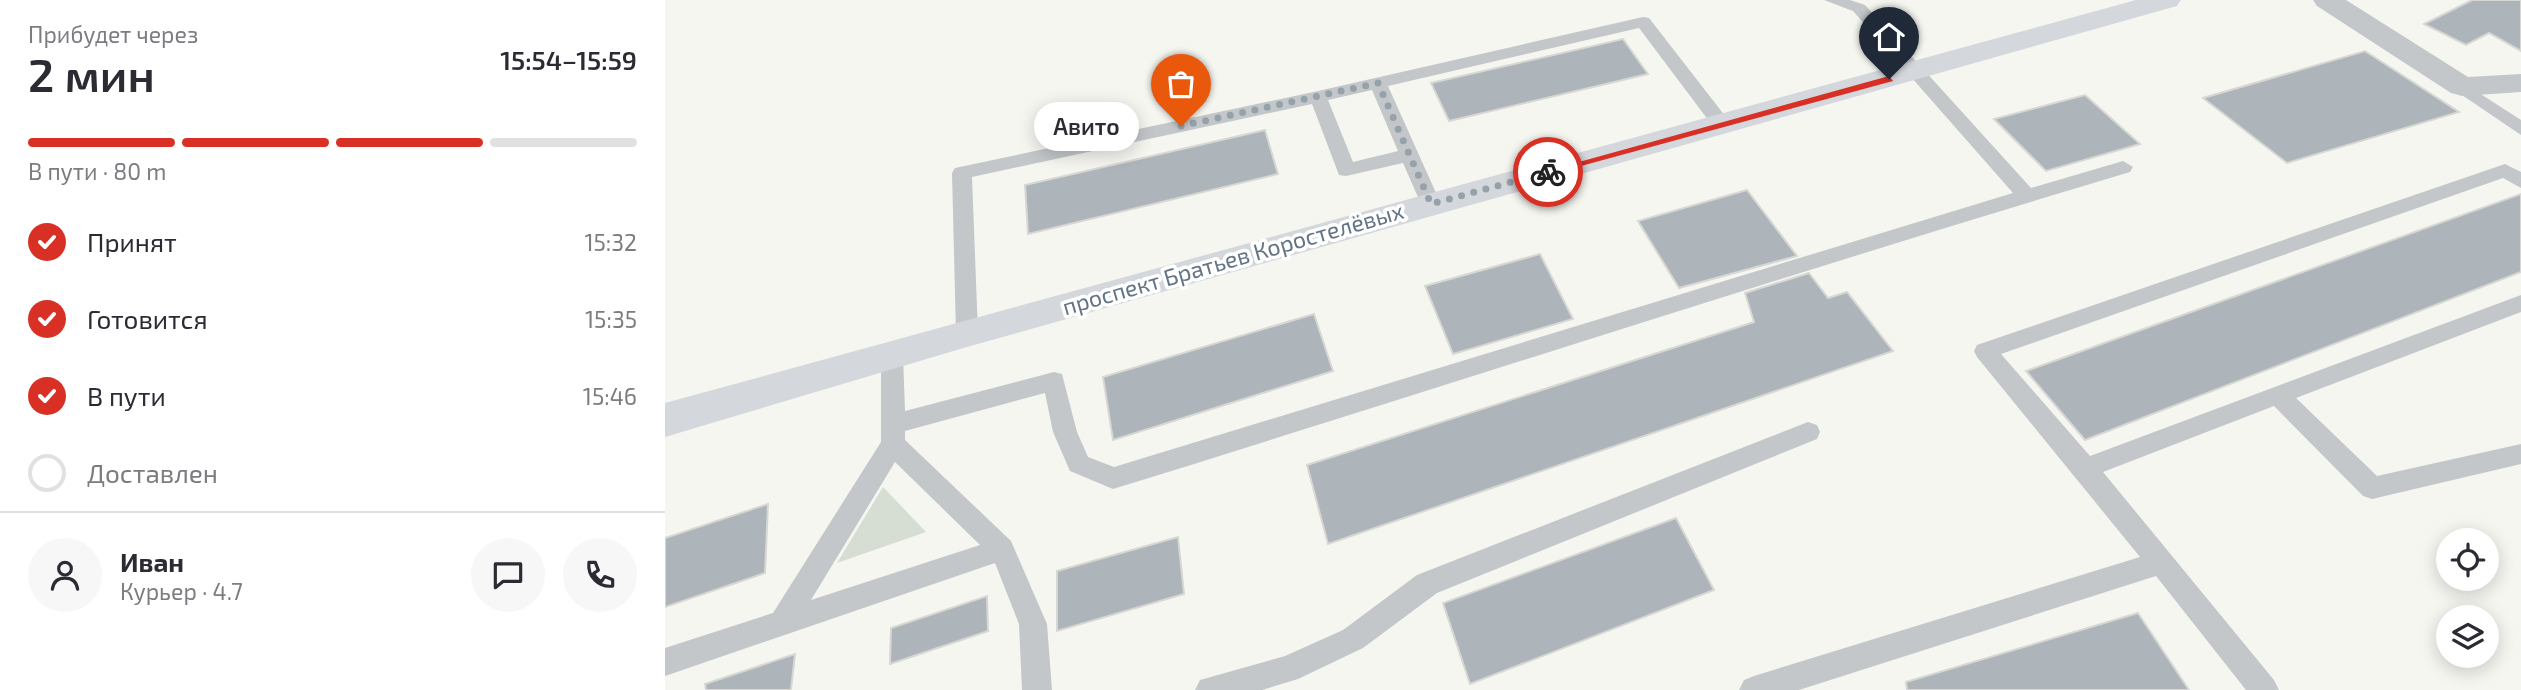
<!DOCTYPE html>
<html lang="ru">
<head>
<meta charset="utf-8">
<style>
	body { margin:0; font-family:"Exo 2",sans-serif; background:#f7f7f7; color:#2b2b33; height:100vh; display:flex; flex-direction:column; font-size:26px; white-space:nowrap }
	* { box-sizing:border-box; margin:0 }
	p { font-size:23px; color:#7c7c81 }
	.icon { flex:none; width:38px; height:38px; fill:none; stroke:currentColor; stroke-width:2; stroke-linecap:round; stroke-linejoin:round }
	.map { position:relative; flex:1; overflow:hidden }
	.side { display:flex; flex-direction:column; background:#fff; width:665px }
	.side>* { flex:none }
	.tools { position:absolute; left:1771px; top:528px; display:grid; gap:14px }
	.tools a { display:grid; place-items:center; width:63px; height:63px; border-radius:50%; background:#fff; box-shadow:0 4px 18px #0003; font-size:35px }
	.pin { position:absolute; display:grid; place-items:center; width:60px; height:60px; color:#fff; margin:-72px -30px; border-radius:50% 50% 50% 0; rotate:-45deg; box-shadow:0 0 7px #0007 }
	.pin .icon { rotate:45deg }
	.courier { position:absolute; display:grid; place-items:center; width:70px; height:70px; margin:-35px; border:5px solid #d93025; border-radius:50%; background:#fff; color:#222; box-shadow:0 2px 9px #0007 }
	.bubble { position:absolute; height:49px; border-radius:24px; background:#fff; box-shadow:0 4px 18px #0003; font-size:23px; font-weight:600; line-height:49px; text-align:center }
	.overview em { font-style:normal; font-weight:600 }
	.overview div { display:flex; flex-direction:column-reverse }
	.overview { display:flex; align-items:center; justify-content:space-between; height:119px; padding:0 28px }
	h1 { font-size:46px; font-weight:600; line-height:52px }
	.bar { display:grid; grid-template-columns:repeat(4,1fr); gap:10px 7px; align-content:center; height:84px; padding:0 28px }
	.bar i { height:9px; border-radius:5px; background:#e1e1e2 }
	.bar .selected { background:#d93025 }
	.bar p { grid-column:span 4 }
	.line { display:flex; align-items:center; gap:18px; padding:0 28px; border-top:2px solid #e1e1e2 }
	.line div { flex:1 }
	.round { display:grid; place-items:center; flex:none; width:74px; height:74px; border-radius:37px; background:#f7f7f7 }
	ol { padding:0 28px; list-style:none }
	li { display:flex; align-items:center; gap:21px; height:77px }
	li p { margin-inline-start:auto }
	li .icon { padding:7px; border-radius:50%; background:#d93025; color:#fff; stroke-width:4 }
	li:last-child { color:#7c7c81 }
	li i { width:38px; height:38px; border:4px solid #e1e1e2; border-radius:50% }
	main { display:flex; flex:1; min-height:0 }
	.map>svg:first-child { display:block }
	.green { fill:#d6ddd2 }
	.building { fill:#adb5ba; stroke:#d7d7d4; stroke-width:2 }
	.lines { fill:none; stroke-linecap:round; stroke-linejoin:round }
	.service { fill:#c3c7ca; fill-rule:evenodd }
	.minor { fill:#c3c7ca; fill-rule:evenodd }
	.primary { fill:#d4d8dd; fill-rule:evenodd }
	.route { fill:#d93025 }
	.done { stroke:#96a2aa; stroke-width:7; stroke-dasharray:0 12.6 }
	.labels { text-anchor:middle; stroke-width:7; stroke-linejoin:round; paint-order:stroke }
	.street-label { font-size:23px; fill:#637584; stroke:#fff }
</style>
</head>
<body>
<main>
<section class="side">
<div class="overview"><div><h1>2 мин</h1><p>Прибудет через</p></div><em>15:54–15:59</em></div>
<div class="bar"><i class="selected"></i><i class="selected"></i><i class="selected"></i><i></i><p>В пути · 80 m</p></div>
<ol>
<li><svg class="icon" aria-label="check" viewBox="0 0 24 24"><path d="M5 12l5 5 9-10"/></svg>Принят<p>15:32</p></li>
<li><svg class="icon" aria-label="check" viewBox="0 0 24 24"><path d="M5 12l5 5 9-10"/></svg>Готовится<p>15:35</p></li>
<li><svg class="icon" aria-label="check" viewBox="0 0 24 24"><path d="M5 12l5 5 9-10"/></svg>В пути<p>15:46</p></li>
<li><i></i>Доставлен</li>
</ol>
<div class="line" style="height:126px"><a class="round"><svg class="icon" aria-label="person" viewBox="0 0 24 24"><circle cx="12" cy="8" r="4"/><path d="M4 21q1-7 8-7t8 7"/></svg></a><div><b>Иван</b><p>Курьер · 4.7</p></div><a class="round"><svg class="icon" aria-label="chat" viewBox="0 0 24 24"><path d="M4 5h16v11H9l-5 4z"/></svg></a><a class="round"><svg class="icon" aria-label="phone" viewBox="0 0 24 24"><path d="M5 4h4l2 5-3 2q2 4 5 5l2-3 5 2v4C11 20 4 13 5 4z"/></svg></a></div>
</section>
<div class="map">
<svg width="1856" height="690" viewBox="0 0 1856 690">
	<rect width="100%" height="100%" fill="#f6f6f1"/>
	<path class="green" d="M218,487L261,532L172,563Z"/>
	<path class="building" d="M1807,0H1856V51L1824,33L1801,45L1759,24Z
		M958,39L983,74L784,121L766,83Z
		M1700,51L1794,112L1622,163L1538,98Z
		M1420,95L1475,144L1381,171L1329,119Z
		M600,130L613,174L363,234L360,185Z
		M1082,190L1132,256L1014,288L973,221Z
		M1856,194V272L1420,440L1361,371Z
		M875,254L908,319L788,354L760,286Z
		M1144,273L1163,298L1182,292L1228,351L663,544L642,465L1089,322L1080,293Z
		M649,314L668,371L448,440L438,377Z
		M103,504L100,573L0,607V538Z
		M1011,518L1049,590L805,684L778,603Z
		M513,537L519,594L392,631V571Z
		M322,596L323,631L225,664L226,628Z
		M1473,613L1524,690H1242L1241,682Z
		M130,654L126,690H41L40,684Z"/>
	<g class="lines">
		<path class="service" d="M1159,0H1185L1200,5L1366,188L1458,161L1468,167L1465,172C1127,273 787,384 448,489L405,471L388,432L380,393L240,431V440L346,541L382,624L387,690H357L354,624L330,563L0,676V648L108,613L216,442V355L219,349L227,346L235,349L238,355L240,411L389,372L397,374L412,432L423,457L449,467L1348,193L1188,11ZM230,462L315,545L146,600Z
			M978,17L984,18L1064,121L1066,125L1064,129H1050L974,28L723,86L776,204L766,211L756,204L738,163L681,176L674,175L647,104L307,177L313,333L310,339L302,342L294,339L291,333L287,173L290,168L653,91ZM707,90L733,151L688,162L663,100Z
			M1797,82L1856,120V135L1791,91L1788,87Z
			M1840,164L1856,172V188L1838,178L1336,354L1425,456L1856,295V312L1631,398L1712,476L1856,444V464L1707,499L1698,496L1609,406L1438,472L1609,680L1614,690H1581L1491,576L1134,690H1074L1079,680L1089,676L1475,557L1312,357L1309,351L1312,345Z
			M1143,422L1152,425L1155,432L1152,439L772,593L698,648L633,679L597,690H530L535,680L620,656L678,630L752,575Z"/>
		<path class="minor" d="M1648,0H1681L1803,77L1856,74V92L1797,96L1786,93L1652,6Z"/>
		<path class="primary" d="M1471,0H1516L1512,6L302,347L0,437V403Z"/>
	</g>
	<path class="route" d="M1224,76L1228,81L883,175L878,172Z"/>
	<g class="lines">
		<path class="done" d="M516,126L713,83L766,204L883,172"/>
	</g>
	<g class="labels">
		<g class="street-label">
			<text transform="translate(568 259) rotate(-16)" y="8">проспект Братьев Коростелёвых</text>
		</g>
	</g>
</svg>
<div class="tools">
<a><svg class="icon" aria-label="locate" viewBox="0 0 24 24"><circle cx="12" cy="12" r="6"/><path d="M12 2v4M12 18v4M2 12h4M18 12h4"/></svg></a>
<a><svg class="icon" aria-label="layers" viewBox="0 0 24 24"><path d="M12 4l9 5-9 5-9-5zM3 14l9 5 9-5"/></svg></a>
</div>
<div class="pin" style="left:516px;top:126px;background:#ea580c"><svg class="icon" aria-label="bag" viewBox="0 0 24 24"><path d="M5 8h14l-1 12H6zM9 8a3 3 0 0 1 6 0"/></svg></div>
<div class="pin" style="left:1224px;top:79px;background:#1f2937"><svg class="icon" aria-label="home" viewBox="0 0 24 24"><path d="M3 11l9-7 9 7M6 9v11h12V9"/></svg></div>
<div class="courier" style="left:883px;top:172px"><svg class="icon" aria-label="bike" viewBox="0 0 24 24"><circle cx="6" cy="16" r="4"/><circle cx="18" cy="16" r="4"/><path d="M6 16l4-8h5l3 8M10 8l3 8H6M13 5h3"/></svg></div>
<div class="bubble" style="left:369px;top:102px;width:105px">Авито</div>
</div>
</main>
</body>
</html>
